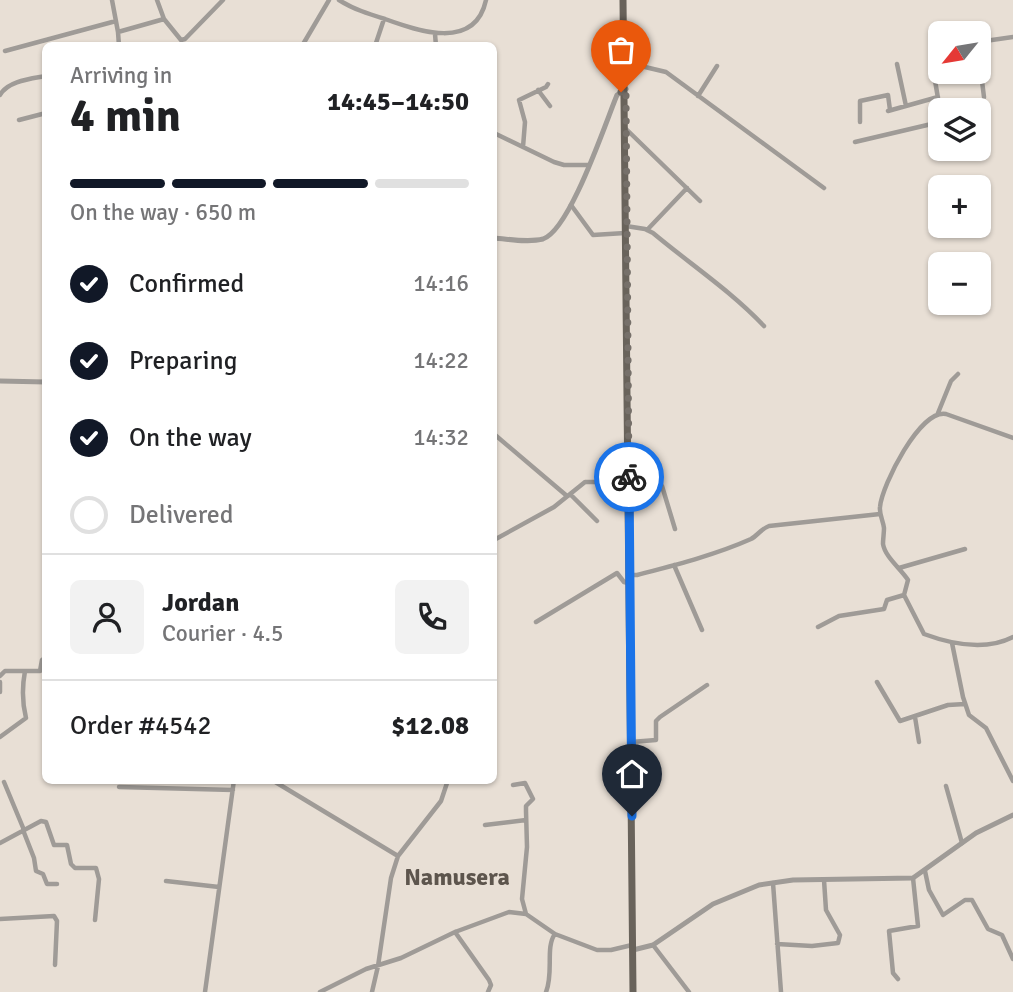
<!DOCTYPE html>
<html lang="en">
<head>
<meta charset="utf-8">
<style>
	body { margin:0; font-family:Signika,sans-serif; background:#f2f2f2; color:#202124; height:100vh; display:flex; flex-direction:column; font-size:26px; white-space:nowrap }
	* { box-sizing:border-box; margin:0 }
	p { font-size:23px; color:#757577 }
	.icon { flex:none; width:38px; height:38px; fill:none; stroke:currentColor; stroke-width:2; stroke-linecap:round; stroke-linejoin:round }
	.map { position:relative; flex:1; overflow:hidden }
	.panel { position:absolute; left:42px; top:42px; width:455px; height:742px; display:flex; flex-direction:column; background:#fff; border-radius:10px; box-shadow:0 2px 5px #0004 }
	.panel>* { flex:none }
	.needle { width:46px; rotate:240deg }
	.controls { position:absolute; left:928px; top:21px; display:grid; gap:14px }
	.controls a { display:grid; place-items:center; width:63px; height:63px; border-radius:10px; background:#fff; box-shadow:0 2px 5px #0004; font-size:35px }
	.pin { position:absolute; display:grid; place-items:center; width:60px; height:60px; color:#fff; margin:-72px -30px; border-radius:50% 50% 50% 0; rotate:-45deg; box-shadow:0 0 7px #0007 }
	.pin .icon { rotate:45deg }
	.courier { position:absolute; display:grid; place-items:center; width:70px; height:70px; margin:-35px; border:5px solid #1a73e8; border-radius:50%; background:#fff; color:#222; box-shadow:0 2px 9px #0007 }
	.head em { font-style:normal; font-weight:700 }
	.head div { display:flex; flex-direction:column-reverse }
	.head { display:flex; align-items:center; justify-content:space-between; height:119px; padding:0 28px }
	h1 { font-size:46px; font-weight:700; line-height:52px }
	.bar { display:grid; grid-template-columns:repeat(4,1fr); gap:10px 7px; align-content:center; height:84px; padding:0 28px }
	.bar i { height:9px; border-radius:5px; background:#e0e0e0 }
	.bar .current { background:#111827 }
	.bar p { grid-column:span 4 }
	.line { display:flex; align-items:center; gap:18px; padding:0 28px; border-top:2px solid #e0e0e0 }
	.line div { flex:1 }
	.round { display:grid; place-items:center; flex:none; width:74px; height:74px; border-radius:10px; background:#f2f2f2 }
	ol { padding:0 28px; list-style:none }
	li { display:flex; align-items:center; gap:21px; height:77px }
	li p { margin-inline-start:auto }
	li .icon { padding:7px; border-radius:50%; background:#111827; color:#fff; stroke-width:4 }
	li:last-child { color:#757577 }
	li i { width:38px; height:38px; border:4px solid #e0e0e0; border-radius:50% }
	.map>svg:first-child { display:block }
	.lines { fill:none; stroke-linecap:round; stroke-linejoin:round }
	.minor { stroke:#9f9b97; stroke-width:4.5 }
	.tertiary { stroke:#9f9b97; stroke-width:5 }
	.primary { stroke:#69635b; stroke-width:7 }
	.done { stroke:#76706a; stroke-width:7; stroke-dasharray:0 12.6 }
	.route { stroke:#1a73e8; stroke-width:9 }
	.labels { text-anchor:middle; stroke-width:7; stroke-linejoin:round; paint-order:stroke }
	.quarter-label { font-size:24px; font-weight:bold; fill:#5d554d; stroke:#e8dfd5 }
</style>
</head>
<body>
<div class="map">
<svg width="1013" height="992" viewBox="0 0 1013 992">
	<rect width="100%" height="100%" fill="#e8dfd5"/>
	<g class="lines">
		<path class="minor" d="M112,0L118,32
			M157,0L164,19
			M339,0C353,9 369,14 385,19C418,31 475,51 486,0
			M435,34L436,46
			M978,42L1013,37
			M119,46L118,32L164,19L181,40L185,39L223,0
			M302,46L329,0
			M375,46L384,19
			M978,49L984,97
			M5,51L116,21
			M940,51L931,57L940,110
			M624,62L666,72L824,188
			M897,64L906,106
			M538,90L550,106
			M0,95C8,81 30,79 46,76
			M698,96L717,66
			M888,111L938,97
			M19,120L46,113
			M860,122V101L888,95L890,110
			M625,128L700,201
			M494,133L554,162L564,165H588
			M855,142L940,122
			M523,147L525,122L519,100L546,87L548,84
			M571,205L593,235L625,233
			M626,226L645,229L653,233C690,264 731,291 764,326
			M647,230L687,188
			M938,413L951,381L958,374
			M494,434L567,496
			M1013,438L946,414C920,409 882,485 880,507C879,514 883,520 884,528C884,533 883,539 883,544C885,557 901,569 908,580L904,595L924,634C951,644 986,651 1013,637
			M629,483L662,486L675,529
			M570,494L597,521
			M494,540L554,507L585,482H602L628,486
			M674,565L702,630
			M899,568L965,549
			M629,575H637C675,565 715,555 751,539C757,536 761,529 769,526L880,514
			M536,622L617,573L624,582L628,583
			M818,627L839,616L884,609L887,600L904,595
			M952,643L963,697L969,715L986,728L1013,781
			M0,676L5,671H40L42,660L46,657
			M0,682V692
			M877,682L900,721L948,705L965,704
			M915,717L919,742
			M0,737L26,718C22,702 22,687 25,671
			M631,742L656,740V721L660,717L707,685
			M272,780L398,856L391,878L378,966L372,992
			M4,782L24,830
			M513,785L525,783L533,799L526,806V811L527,847L522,899L526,914
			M946,786L962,843
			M119,787L233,790
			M485,825L526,820
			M23,830L34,858L36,871L43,874L47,884H57
			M0,843L41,821L46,822L54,845H67L71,864L75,868H96L99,879L95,920
			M398,856L441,801L448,780
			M925,871L929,890L943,915L965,900H972L988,929L1002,935L1013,959
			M166,881L219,887
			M773,883L781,992
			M0,919L54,916L57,921L55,965
			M455,932L489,980L491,985L488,992
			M777,944L812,946L838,943L840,935L826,910L824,880
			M653,945L689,992
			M898,979L893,973L889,931L918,926L913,878
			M205,992L234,780
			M320,992L366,969L401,958L455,932L509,912L526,914L555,934L597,950H611L632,945
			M546,992C554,973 545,947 555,934"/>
		<path class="tertiary" d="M494,238C509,239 528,243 543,239C570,230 605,124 617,95L626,89
			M0,381L46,382
			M633,950L653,945L713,904L759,885L793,880L913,878L976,833L1013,815"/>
		<path class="primary" d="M623,0L633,992"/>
	</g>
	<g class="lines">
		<path class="done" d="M621,92L626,89L629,477"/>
		<path class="route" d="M629,477L632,816"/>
	</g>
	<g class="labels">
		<g class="quarter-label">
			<text x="457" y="885">Namusera</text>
		</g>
	</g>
</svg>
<div class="controls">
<a><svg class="needle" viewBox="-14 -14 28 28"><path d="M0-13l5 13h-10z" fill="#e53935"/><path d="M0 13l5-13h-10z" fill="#757577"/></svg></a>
<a><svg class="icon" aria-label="layers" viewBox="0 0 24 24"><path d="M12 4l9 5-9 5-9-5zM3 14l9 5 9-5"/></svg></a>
<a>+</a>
<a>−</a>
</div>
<div class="pin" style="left:621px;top:92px;background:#ea580c"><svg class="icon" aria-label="bag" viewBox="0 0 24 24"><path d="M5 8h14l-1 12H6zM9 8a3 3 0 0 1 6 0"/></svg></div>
<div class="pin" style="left:632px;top:816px;background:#1f2937"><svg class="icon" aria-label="home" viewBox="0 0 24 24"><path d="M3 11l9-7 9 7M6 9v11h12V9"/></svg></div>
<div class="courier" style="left:629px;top:477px"><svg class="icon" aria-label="bike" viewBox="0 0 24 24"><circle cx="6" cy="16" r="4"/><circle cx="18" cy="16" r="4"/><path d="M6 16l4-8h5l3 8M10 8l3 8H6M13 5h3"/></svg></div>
<section class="panel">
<div class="head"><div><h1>4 min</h1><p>Arriving in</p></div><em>14:45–14:50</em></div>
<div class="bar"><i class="current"></i><i class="current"></i><i class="current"></i><i></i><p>On the way · 650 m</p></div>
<ol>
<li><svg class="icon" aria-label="check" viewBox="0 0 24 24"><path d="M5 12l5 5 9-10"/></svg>Confirmed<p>14:16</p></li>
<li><svg class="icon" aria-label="check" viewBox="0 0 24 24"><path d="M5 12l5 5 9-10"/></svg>Preparing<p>14:22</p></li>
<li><svg class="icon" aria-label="check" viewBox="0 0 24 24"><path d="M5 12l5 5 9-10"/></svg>On the way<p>14:32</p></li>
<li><i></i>Delivered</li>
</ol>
<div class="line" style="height:126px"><a class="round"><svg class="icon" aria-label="person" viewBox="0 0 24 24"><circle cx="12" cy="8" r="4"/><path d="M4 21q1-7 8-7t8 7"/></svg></a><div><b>Jordan</b><p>Courier · 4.5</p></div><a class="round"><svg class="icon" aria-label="phone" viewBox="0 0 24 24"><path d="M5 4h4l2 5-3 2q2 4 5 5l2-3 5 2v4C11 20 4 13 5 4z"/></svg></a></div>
<div class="line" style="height:91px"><div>Order #4542</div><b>$12.08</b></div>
</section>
</div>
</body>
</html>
